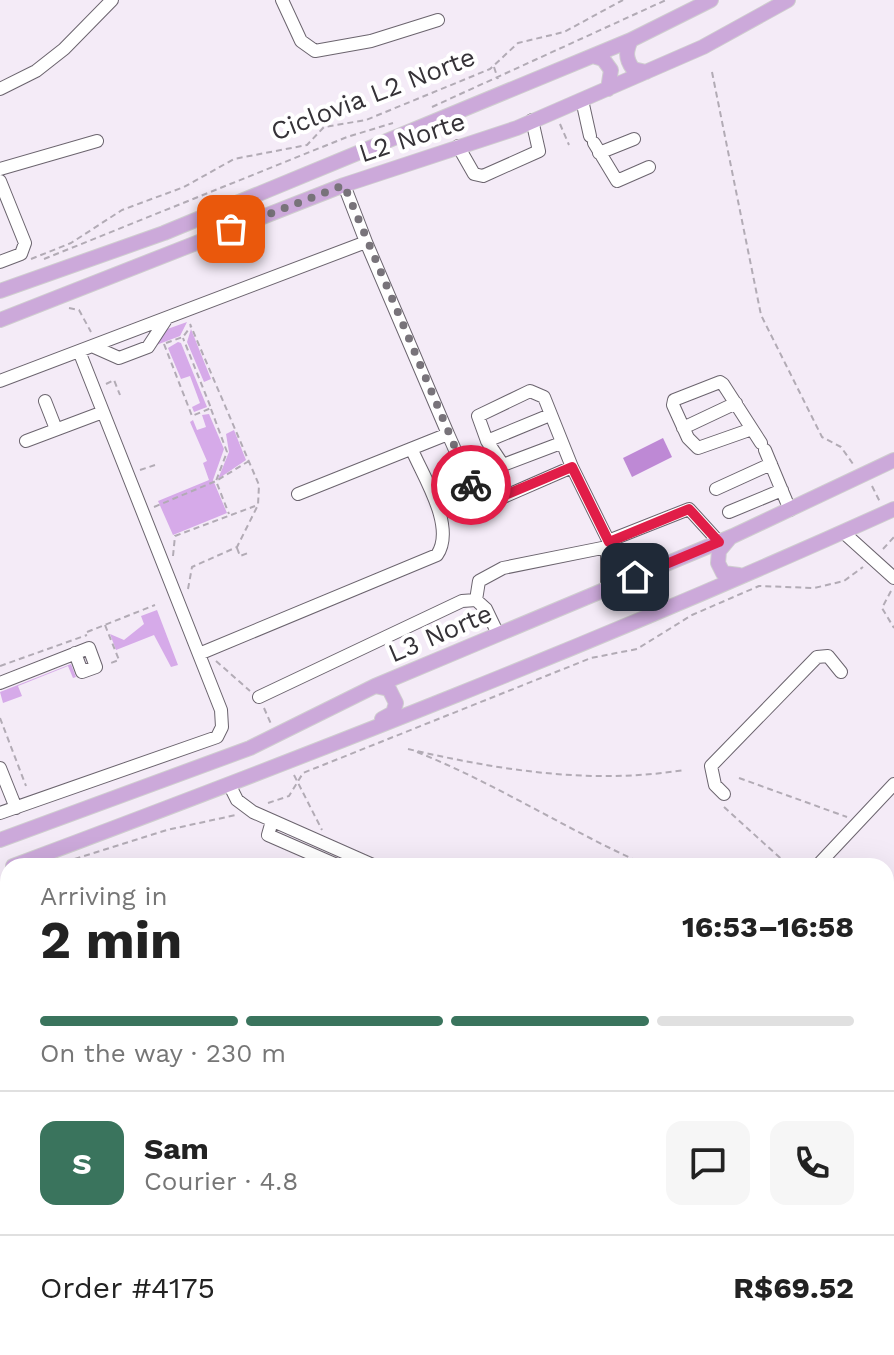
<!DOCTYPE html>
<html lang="en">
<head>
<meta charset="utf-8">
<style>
	body { margin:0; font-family:"Work Sans",sans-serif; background:#f6f6f6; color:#222; height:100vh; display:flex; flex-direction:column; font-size:30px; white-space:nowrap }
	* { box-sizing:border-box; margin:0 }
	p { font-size:26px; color:#767676 }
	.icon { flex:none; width:44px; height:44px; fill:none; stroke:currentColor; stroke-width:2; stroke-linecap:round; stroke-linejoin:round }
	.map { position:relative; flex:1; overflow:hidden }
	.sheet { position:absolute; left:0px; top:858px; width:894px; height:498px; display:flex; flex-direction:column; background:#fff; border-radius:24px 24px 0 0; box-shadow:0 8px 32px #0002 }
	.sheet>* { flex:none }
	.pin { position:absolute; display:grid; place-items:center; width:68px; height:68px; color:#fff; margin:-34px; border-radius:16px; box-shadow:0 4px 12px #0006 }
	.courier { position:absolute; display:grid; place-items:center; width:80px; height:80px; margin:-40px; border:6px solid #e11d48; border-radius:50%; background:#fff; color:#222; box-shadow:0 2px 10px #0007 }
	.head em { font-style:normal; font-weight:700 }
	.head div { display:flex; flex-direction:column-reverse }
	.head { display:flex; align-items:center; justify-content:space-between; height:136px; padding:0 40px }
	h1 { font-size:52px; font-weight:700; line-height:60px }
	.bar { display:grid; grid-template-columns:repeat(4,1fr); gap:12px 8px; align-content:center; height:96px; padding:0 40px }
	.bar i { height:10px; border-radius:6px; background:#e0e0e0 }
	.bar .current { background:#3a745d }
	.bar p { grid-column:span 4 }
	.line { display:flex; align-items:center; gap:20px; padding:0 40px; border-top:2px solid #e0e0e0 }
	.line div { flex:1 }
	.round { display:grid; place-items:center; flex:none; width:84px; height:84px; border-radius:16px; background:#f6f6f6 }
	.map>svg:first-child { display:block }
	.green { fill:#d6aae9 }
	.water { fill:#be89d5 }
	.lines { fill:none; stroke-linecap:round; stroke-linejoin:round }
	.minor-casing { stroke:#6b646e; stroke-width:14 }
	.major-casing { stroke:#cfcecf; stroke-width:16 }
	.path { stroke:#b2abb5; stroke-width:2; stroke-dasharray:6 4; stroke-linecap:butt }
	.minor { stroke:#fff; stroke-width:12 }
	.major { stroke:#cca9da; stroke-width:14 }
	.done { stroke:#78737a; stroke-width:8; stroke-dasharray:0 14.4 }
	.route { stroke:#e11d48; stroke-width:10 }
	.labels { text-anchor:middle; stroke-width:8; stroke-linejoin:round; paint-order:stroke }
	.street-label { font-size:26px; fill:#353237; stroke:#fff }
</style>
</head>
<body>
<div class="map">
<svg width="894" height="1355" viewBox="0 0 894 1355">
	<rect width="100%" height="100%" fill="#f4ebf7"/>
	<path class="green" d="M187,322L180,336L151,347L159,332Z
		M191,329L211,379L204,382L187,342Z
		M178,342L181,343L207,407L194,412L192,407L200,403L190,376L181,379L168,348Z
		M209,414L224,449L213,480L227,513L173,535L158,501L209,480L203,463L207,461L190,422L193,420L197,430L206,427L202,415Z
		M234,430L246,460L218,479L229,452L226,434Z
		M157,610L178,665L171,667L154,635L116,650L110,634L124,640L144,624L141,616Z
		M71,664L76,677L73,678L68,666L18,686L22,696L3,703L0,692Z"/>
	<path class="water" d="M663,438L672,457L632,477L623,458Z"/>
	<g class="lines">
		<g class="minor-casing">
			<path id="minor" d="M282,0L301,41L315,51L371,41L438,20
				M0,89L36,71L64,49L112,0
				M582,100L590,136
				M594,143L617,181L649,167
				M458,146L474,174L483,176L539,151L532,120
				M599,153L634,139
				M0,169L97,141
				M0,181L25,243L21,254L0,262
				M92,346L119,358L148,347L165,321
				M0,381L366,242L344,185
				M45,401L56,429
				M683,428L736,403
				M752,429L698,448L688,438L673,405L674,400L720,382L723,384L761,443
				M448,434L474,493L480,500L501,498L572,467
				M26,441L103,412
				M487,441L550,415
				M561,443L503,465L487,441L478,416L530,391L544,397L572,467L609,542
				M765,450L790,510
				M716,489L771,464
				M298,494L448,434L366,242
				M729,512L782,490
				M843,532L894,578
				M607,589V547L613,539L689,509L719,542
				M476,600L479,581L503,568L607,547
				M199,654L437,555C456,527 424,478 412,450
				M0,683L89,648L96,667L82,672L75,653
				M259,697L462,601L476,600L486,609L498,634
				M0,768L16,808
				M230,786L237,800L253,812L375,866
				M724,794L715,785L711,766L817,657L828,656L841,672
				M0,813L217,737L222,727L221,710L79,351
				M272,821L268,835L339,866
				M817,866L894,784
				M0,978L8,981
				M886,1084L894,1088
				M8,1170V1194
				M0,1242L8,1235
				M856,1348L872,1355"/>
		</g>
		<g class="major-casing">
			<path id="major" d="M631,40C626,51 625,58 633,69L646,72
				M593,56L603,59L611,70L608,89
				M0,291L164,233L631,40L711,0
				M0,320L344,185L517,128L703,47L788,0
				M729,539L719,551L718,563L723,573L739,575
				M375,686L389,689L396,703L393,713L382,719
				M0,840L250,748L375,686L733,536L894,460
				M13,866C310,755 605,640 894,509"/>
		</g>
		<path class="path" d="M494,67L498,79
			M712,72L761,315L822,437L841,447L853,464
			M432,107L666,0
			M560,124L569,145
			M31,259L71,243L122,210L184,187L234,159L307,145L324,127L366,120L490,69L518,43L564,32L623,0
			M44,259L347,137L393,123
			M69,308L79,310L91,332
			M166,343L183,337L191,326
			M164,344L192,416L211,408L183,338
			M106,384L114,380L120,395
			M211,409L227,452L216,481L229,514
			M140,470L155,465
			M872,486L880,502
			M154,507L216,481L249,461
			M237,548L240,556L248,553
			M883,549L894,537
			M173,556L175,536L255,506
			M188,589L192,567L237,547L258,505L259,485L190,324
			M891,591L882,608L894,628
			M105,625L119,660L108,664
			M87,632L155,605
			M216,661L250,691
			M0,666L87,635
			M264,708L271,724
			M0,718L26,786
			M408,749C498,770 592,785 684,770
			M417,752C497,784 569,831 648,866
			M294,775L322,830
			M739,778L847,817
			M268,803L289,796L303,773L591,658L637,649L692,615L759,586L814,588L844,581L863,567
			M724,807L789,866
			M65,862L167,830L236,815
			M0,887L8,884
			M0,936L8,940
			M886,960H894
			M886,1105L893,1101
			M886,1152L894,1165
			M886,1333L894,1336
			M712,1348L715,1355
			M882,1348L894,1354"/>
		<use href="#minor" class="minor"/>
		<use href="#major" class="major"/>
	</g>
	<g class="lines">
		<path class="done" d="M231,229L344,185L471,485"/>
		<path class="route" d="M471,485L480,500L491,501L572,467L609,542L689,509L719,542L635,577"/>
	</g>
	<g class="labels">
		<g class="street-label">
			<text transform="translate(373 94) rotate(-21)" y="9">Ciclovia L2 Norte</text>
			<text transform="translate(412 137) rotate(-18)" y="9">L2 Norte</text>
			<text transform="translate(440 633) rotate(-23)" y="9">L3 Norte</text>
		</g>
	</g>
</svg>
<div class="pin" style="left:231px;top:229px;background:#ea580c"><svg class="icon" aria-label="bag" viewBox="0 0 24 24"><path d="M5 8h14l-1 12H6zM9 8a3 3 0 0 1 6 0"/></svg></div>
<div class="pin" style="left:635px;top:577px;background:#1f2937"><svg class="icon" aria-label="home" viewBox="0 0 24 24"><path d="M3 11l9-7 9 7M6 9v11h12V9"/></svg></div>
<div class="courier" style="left:471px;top:485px"><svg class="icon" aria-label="bike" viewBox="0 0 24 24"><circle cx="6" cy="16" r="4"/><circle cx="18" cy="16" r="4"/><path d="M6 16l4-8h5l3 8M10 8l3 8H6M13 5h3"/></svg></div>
<section class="sheet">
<div class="head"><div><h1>2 min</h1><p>Arriving in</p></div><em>16:53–16:58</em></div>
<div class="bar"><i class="current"></i><i class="current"></i><i class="current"></i><i></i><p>On the way · 230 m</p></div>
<div class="line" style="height:144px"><b class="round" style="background:#3a745d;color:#fff">S</b><div><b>Sam</b><p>Courier · 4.8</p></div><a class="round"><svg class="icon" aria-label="chat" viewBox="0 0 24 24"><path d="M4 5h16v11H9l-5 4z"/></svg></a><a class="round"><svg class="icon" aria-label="phone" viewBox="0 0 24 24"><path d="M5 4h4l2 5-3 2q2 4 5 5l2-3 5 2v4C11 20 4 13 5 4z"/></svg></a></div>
<div class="line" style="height:104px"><div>Order #4175</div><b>R$69.52</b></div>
</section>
</div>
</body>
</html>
